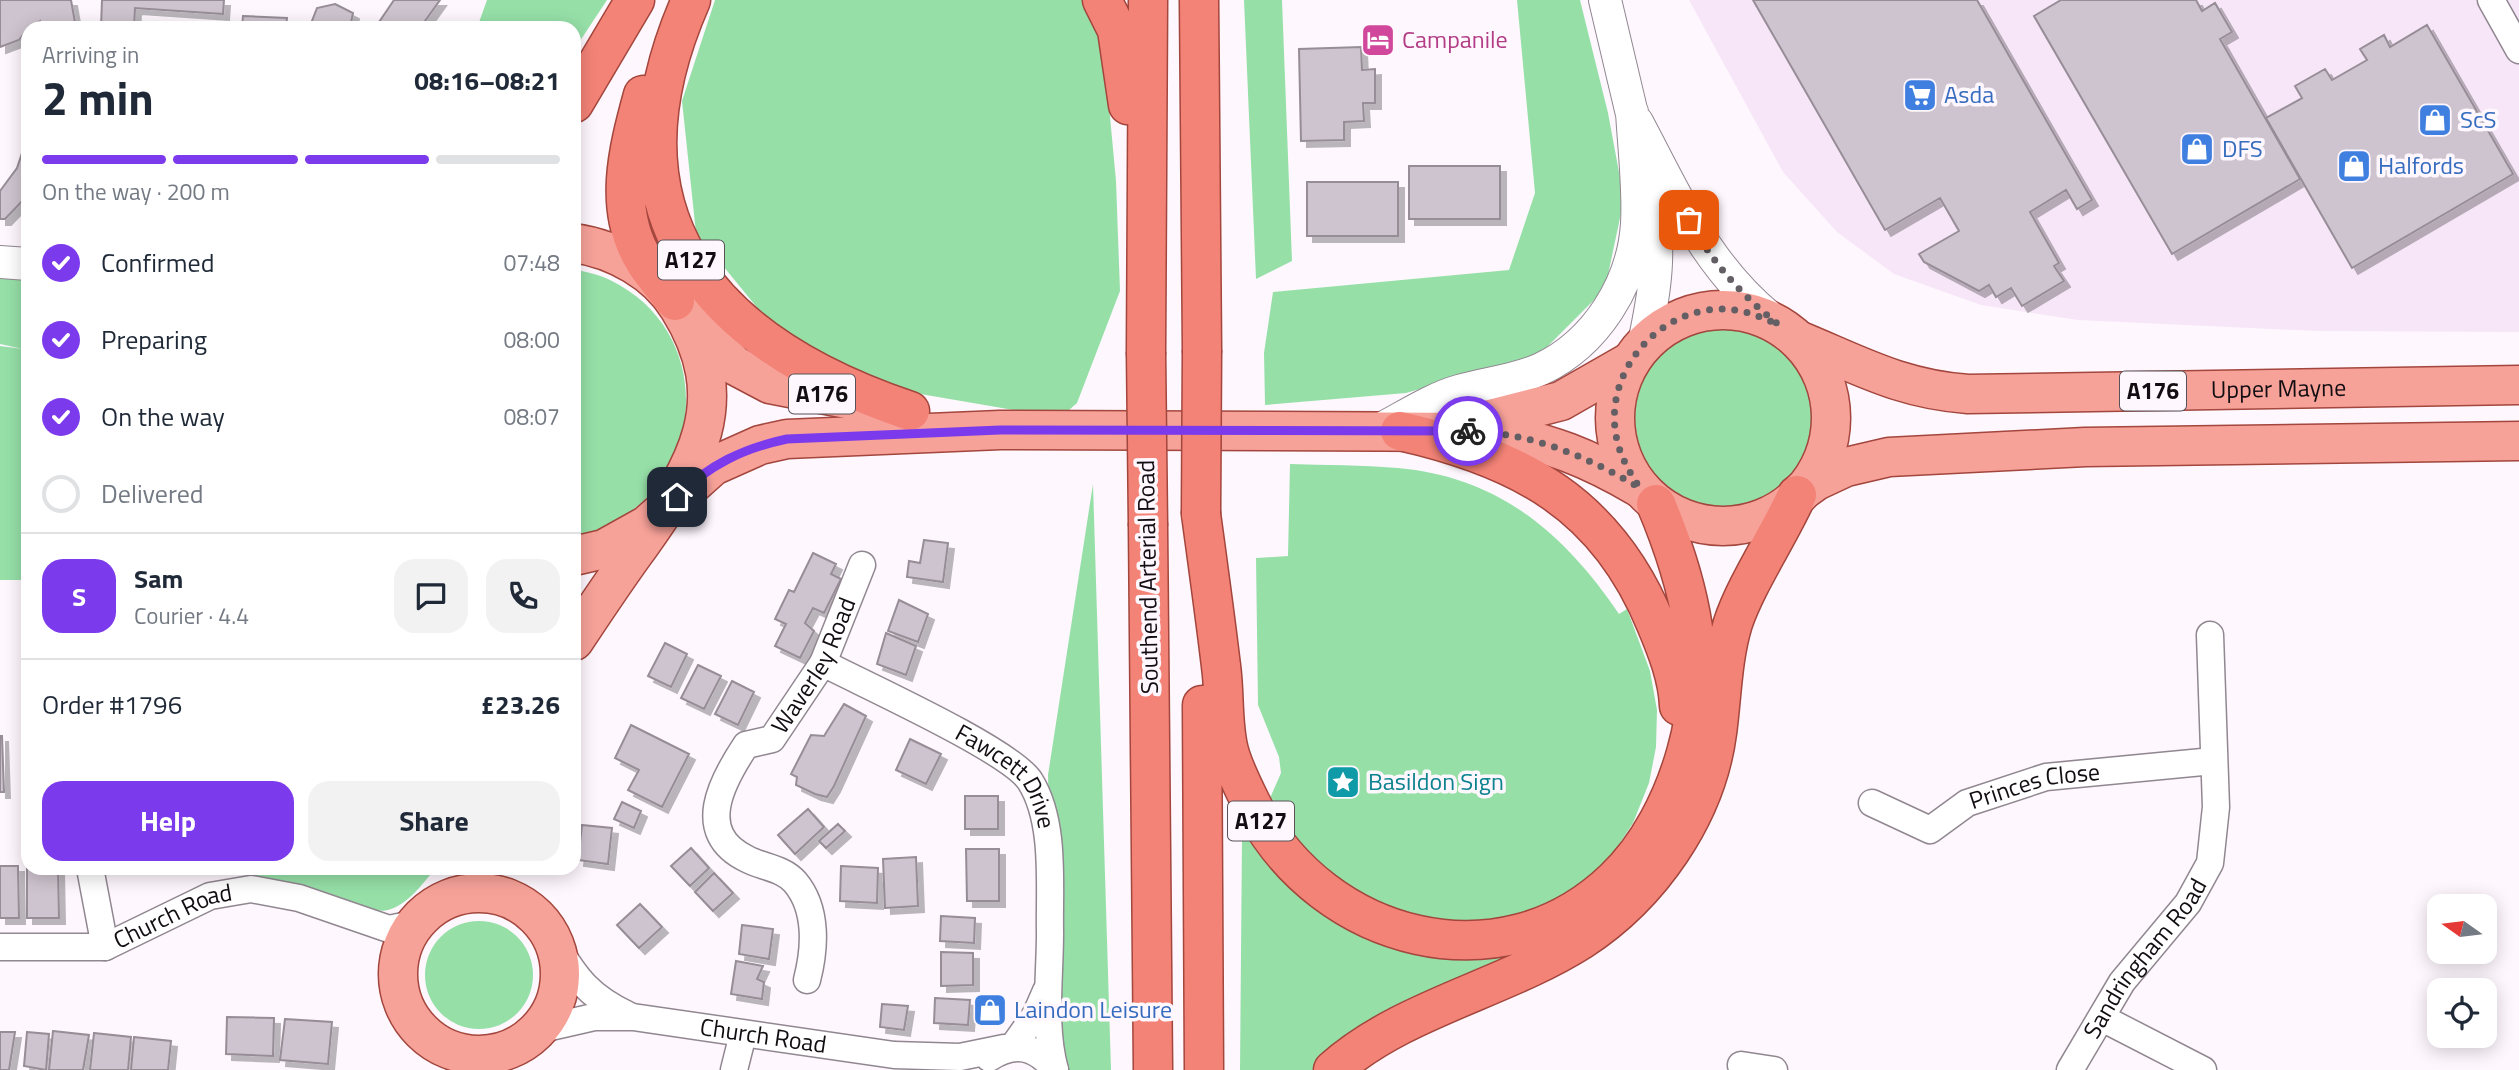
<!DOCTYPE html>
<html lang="en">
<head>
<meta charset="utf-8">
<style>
	body { margin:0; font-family:"Titillium Web",sans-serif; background:#f2f2f3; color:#1f2937; height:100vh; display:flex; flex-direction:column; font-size:26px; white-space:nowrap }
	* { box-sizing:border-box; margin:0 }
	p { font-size:23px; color:#747a83 }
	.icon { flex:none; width:38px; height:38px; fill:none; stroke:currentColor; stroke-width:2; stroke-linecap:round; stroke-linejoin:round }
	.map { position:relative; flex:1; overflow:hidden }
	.side { position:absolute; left:21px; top:21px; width:560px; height:854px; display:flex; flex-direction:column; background:#fff; border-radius:21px; box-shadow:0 4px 18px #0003 }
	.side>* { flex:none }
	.needle { width:46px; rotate:284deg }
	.fabs { position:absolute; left:2427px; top:894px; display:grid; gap:14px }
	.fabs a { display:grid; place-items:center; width:70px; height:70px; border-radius:14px; background:#fff; box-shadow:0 4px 18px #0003; font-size:35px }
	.pin { position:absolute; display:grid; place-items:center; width:60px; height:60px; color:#fff; margin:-30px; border-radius:14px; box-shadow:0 4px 10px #0006 }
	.courier { position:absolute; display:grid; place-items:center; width:70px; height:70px; margin:-35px; border:5px solid #7c3aed; border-radius:50%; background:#fff; color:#222; box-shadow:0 2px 9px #0007 }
	.summary em { font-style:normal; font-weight:700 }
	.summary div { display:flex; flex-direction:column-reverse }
	.summary { display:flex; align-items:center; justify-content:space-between; height:119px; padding:0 21px }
	h1 { font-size:46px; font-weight:700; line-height:52px }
	.bar { display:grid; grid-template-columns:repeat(4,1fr); gap:10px 7px; align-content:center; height:84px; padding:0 21px }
	.bar i { height:9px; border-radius:5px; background:#e0e1e3 }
	.bar .selected { background:#7c3aed }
	.bar p { grid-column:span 4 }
	.line { display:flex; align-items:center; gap:18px; padding:0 21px; border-top:2px solid #e0e1e3 }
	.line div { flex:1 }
	.round { display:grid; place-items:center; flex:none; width:74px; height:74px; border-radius:21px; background:#f2f2f3 }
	ol { padding:0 21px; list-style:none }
	li { display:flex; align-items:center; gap:21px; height:77px }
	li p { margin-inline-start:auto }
	li .icon { padding:7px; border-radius:50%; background:#7c3aed; color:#fff; stroke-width:4 }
	li:last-child { color:#747a83 }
	li i { width:38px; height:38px; border:4px solid #e0e1e3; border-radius:50% }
	.primary-button { display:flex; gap:14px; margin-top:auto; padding:14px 21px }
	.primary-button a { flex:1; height:80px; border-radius:21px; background:#7c3aed; color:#fff; font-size:28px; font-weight:700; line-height:80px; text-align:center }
	.primary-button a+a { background:#f2f2f3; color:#1f2937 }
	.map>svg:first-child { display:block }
	.built { fill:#f7e6f8 }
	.green { fill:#96e0a8 }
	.building { fill:#cec4cf; stroke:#978d97; stroke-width:2; filter:url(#shadow) }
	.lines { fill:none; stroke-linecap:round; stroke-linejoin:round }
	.minor-casing { stroke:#918791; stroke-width:29 }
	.tertiary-casing { stroke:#918791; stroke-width:34 }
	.primary-casing { stroke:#a3463d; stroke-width:41 }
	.trunk-casing { stroke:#a3463d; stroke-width:41 }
	.minor { stroke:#fff; stroke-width:26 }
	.tertiary { stroke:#fff; stroke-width:32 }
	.primary { stroke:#f7a299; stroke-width:38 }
	.trunk { stroke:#f48377; stroke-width:38 }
	.trunk-bridge-casing { stroke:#a3463d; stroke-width:41; stroke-linecap:butt }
	.trunk-bridge { stroke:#f48377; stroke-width:38 }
	.done { stroke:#645f64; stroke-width:7; stroke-dasharray:0 12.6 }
	.route { stroke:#7c3aed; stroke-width:9 }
	.labels { text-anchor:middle; stroke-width:7; stroke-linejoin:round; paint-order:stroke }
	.shield { fill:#fef7fe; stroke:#585358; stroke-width:2 }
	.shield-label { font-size:23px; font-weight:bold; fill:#110d11 }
	.hotel-label { font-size:24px; fill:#b23c85; stroke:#fef7fe; text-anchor:start }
	.shop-label { font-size:24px; fill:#366cbe; stroke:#fef7fe; text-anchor:start }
	.street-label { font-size:24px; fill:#110d11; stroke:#fef7fe }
	.culture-label { font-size:24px; fill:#0d838f; stroke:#fef7fe; text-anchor:start }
</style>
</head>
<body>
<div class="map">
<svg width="2519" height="1070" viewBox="0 0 2519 1070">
	<defs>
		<filter id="shadow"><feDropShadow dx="6" dy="6" stdDeviation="0" flood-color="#0004"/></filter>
	</defs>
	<rect width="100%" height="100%" fill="#fef7fe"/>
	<path class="built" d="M1689,0H2519V332L2317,331L2078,320L1981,305L1894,274L1837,232L1783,172Z"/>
	<path class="green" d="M487,0H607L574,50V28H477Z
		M715,0H1083L1101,20L1116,181L1120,291L1077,403L1060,418L903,391L778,333L696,233L682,101Z
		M1244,0H1282L1292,261L1256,279Z
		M1517,0H1580L1608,113L1624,199L1605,289L1539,355L1406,393L1265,405L1264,353L1273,292L1509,270L1535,193Z
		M574,269C585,272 599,274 610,280C728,337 703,510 574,537Z
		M0,278L28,280V580H0V346L23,349L0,344Z
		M1635 418a89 89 0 1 1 178 0a89 89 0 1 1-178 0Z
		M1290,464C1326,465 1362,465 1398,468C1499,477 1564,533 1619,614L1627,609L1650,671L1657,710L1656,747L1649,783L1633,823L1612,855L1584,882L1547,906L1475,928L1394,919L1319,875L1266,807L1281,773L1279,757L1258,705L1256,558L1288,556Z
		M1093,484L1111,1070H1069L1054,1032L1048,775Z
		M1252,826L1322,905L1550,937L1335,1049L1312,1070H1240L1242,836Z
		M239,868H436C422,884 409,904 388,910C365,916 262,880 236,870Z
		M425 975a54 54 0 1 1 108 0a54 54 0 1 1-108 0Z"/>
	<path class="building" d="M0,0H71L76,28H41L40,21L28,28L19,40L0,47Z
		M102,0H224L223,14L135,8L134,28L101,27Z
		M394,0H440L420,28H375Z
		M1753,0H1977L2092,200L2077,209L2066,190L2030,212L2059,263L2054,266L2064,281L2022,306L2011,288L1996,297L1989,285L1979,291L1924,262L1919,254L1959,231L1940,198L1885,230Z
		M2061,0H2196L2202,11L2215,3L2232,32L2220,39L2300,179L2172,254L2034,16Z
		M335,4L353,13L350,28L310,26L317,8Z
		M243,16L287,18L286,28H242Z
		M2427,25L2513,174L2352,268L2266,118L2302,98L2295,86L2325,69L2332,80L2367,60L2360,49L2384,35L2390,47Z
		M1361,47L1362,70L1375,69V103H1363L1364,121L1344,122V140L1301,141L1299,49Z
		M28,135V195L5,219H0V191L17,168Z
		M1409,166H1500V219H1409Z
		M1307,182H1398V236H1307Z
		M924,540L948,543L943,582L907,577L909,561L920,563Z
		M813,553L836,564L831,574L841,579L824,613L813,608L805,623L814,631L800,658L775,646L786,624L775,619L789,590L794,592Z
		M899,600L928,614L918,642L888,631Z
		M886,633L916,646L906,675L877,664Z
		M665,643L687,654L671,687L648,676Z
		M698,665L721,676L704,709L681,698Z
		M732,681L754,692L738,725L715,714Z
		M844,704L866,716L834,786L827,797L815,794L796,785L797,777L791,774L811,735L824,736Z
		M631,725L689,754L662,807L628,790L639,770L615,758Z
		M0,736H2L4,792H0Z
		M910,739L941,754L926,784L896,770Z
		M965,796H998V829H965Z
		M622,802L641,811L634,828L614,819Z
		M808,809L824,827L795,854L778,835Z
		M838,824L845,831L826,848L819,841Z
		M582,825L612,828L608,864L578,860Z
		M691,848L709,868L690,886L671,866Z
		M966,849H999V901H967Z
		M916,857L918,906L885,908L883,859Z
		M27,865L28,868H58L59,918H27Z
		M0,866H18L19,918H0Z
		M841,866L878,868L877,903L840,901Z
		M714,873L733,893L713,911L695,892Z
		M640,904L662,927L639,948L617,925Z
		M941,916L975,918L974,943L940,941Z
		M742,925L773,929L769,959L739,954Z
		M941,952L973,953V985L941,986Z
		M736,961L763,966L757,979L764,982L762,999L731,994Z
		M935,998L970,1000L968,1025L934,1023Z
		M882,1004L908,1006L904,1030L880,1027Z
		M227,1017L274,1018L273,1056L226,1054Z
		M285,1019L332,1022L328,1064L280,1060Z
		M53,1031L89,1035L83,1070H49Z
		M0,1032H15L9,1070H0Z
		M27,1032L49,1034L46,1070L24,1066Z
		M94,1033L131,1037L128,1070H90Z
		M134,1037L171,1041L168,1070H131Z"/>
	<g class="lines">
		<g class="minor-casing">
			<g id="minor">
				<path d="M2491,0L2519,50"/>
				<path id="s1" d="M823,663C863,684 1010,750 1030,781C1056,822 1049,886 1050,933C1050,978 1043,1026 1055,1070"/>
				<path id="s2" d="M1872,803L1930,830L1967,803L2046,777L2213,761"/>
				<path d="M90,868L105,947"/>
				<path d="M555,943C576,979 590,997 628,1015"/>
				<path id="s3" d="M0,947H105L210,896L251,889L299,898L389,929L408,925L422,915"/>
				<path id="s4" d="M807,980C815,949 818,909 795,882C783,868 762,867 747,859C693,833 722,781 746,745L772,739L823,663L862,565"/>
				<path d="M2102,1018L2203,1070"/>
				<path id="s5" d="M537,1030L594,1017H633L894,1055L960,1057L1004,1048"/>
				<path d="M1012,1048L1036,1014L1046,991"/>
				<path d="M989,1058C1015,1041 1036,1046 1055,1070"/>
				<path d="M1741,1065L1774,1070"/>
				<path d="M734,1070L743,1034"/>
				<path id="s6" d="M2070,1070L2122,982L2188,903L2210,863L2216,807L2210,635"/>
			</g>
		</g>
		<g class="tertiary-casing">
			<path id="tertiary" d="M1605,0L1636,131
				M1637,122C1678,199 1708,271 1779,325
				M0,262L28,264
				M1644,343C1655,292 1662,247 1650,196
				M1377,431C1403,418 1431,399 1459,391C1486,383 1515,381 1541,369C1596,343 1633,284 1637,224C1639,187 1634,148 1632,112"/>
		</g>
		<g class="primary-casing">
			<g id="primary">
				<path d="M574,243C615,249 657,272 679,308C737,401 696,466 640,545C617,576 596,608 574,641"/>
				<circle cx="1723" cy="418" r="108"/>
				<path d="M694,322L734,365L770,384L868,403"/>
				<path id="s7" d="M1798,340C1859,365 1900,389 1968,394L2519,385"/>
				<path d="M1475,423L1561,401L1631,361"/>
				<path d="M1802,491L1816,481L1846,467L1889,457L2085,447L2519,441"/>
				<path d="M574,556L604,549L647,525L713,466L760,445L787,439L1000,430L1490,432C1549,442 1589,458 1640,488"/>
				<circle cx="479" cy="974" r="81"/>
			</g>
		</g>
		<g class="trunk-casing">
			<path id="trunk" d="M691,0C597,214 708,343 910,411
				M1102,0L1117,30L1128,105
				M1199,0L1202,350
				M643,95C628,150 612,210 645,262C654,276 665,288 675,301
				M574,103L635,0
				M1146,352L1148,0
				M1400,431C1521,458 1607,504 1656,624C1667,650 1678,678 1679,706
				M1201,514C1208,565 1215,616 1221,666C1225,694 1222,725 1229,751C1234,770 1245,791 1254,809C1324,941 1500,989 1614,880C1649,847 1673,799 1686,753C1711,669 1689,582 1656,504
				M1148,526L1153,1070
				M1202,705L1204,1070
				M1333,1070C1401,1009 1504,989 1581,940C1650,895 1706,816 1717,733C1722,697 1722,659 1733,623C1746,584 1779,535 1797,495"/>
		</g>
		<use href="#minor" class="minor"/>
		<use href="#tertiary" class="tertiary"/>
		<use href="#primary" class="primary"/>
		<use href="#trunk" class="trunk"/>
		<g class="trunk-bridge-casing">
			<path id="trunk-bridge" d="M1146,352L1148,526
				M1201,514L1202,350"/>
		</g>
		<use href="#trunk-bridge" class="trunk-bridge"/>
	</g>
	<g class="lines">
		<path class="done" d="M1468,431C1532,433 1586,456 1640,488C1630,473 1621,458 1617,440C1602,377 1653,312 1718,309C1740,308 1759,316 1779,325C1741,295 1712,262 1689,220"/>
		<path class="route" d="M677,497C708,465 744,448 787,439L1000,430L1468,431"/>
	</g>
	<defs>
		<g id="hotel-square" transform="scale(1.75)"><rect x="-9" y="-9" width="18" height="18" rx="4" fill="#d1479c" stroke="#fef7fe"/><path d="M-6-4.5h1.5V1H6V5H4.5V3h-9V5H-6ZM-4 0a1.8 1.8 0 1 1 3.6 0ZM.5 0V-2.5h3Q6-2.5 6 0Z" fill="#fff"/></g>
		<g id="supermarket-square" transform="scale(1.75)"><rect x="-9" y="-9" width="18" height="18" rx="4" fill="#3f7fe0" stroke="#fef7fe"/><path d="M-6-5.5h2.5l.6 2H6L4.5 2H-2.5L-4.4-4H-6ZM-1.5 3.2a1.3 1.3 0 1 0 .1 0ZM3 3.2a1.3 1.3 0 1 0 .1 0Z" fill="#fff"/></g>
		<g id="shop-square" transform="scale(1.75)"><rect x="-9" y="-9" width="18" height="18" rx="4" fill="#3f7fe0" stroke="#fef7fe"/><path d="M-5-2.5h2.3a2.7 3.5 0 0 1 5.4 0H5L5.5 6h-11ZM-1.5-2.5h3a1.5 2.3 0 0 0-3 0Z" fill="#fff"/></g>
		<g id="sight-square" transform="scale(1.75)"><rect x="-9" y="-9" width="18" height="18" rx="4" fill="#0f9aa8" stroke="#fef7fe"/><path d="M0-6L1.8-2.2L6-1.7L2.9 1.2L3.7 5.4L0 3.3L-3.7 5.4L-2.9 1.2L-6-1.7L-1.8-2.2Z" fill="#fff"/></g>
	</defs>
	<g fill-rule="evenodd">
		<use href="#hotel-square" x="1378" y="40"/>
		<use href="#supermarket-square" x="1920" y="95"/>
		<use href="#shop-square" x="2435" y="120"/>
		<use href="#shop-square" x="2197" y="149"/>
		<use href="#shop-square" x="2354" y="166"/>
		<use href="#sight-square" x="1343" y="782"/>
		<use href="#shop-square" x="990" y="1010"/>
	</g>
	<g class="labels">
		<g class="shield">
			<rect x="658" y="240.5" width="66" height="39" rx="5"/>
			<rect x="2120" y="371.5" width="66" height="39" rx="5"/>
			<rect x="789" y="374.5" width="66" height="39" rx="5"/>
			<rect x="1228" y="801.5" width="66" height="39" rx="5"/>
		</g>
		<g class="shield-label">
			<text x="691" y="268">A127</text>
			<text x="2153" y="399">A176</text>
			<text x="822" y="402">A176</text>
			<text x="1261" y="829">A127</text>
		</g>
		<g class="hotel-label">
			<text x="1402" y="48">Campanile</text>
		</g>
		<g class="shop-label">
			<text x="1944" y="103">Asda</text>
			<text x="2460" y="128">ScS</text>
			<text x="2222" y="157">DFS</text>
			<text x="2378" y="174">Halfords</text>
			<text x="1014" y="1018">Laindon Leisure</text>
		</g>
		<g class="street-label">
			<text dy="8" stroke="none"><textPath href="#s7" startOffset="490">Upper Mayne</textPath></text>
			<text transform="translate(1148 577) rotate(-91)" y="8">Southend Arterial Road</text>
			<text dy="8" stroke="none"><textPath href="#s4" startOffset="402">Waverley Road</textPath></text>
			<text dy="8" stroke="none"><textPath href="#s1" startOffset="220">Fawcett Drive</textPath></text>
			<text dy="8" stroke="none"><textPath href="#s2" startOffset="180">Princes Close</textPath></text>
			<text dy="8" stroke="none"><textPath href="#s3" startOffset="180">Church Road</textPath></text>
			<text dy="8" stroke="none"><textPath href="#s6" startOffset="135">Sandringham Road</textPath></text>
			<text dy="8" stroke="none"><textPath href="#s5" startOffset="229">Church Road</textPath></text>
		</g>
		<g class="culture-label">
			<text x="1368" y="790">Basildon Sign</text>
		</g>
	</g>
</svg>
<div class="fabs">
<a><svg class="needle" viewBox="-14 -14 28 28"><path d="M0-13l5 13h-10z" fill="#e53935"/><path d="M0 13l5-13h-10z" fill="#747a83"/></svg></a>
<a><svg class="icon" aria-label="locate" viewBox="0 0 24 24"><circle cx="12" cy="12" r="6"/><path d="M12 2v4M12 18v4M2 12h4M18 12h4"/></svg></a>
</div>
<div class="pin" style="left:1689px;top:220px;background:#ea580c"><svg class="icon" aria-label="bag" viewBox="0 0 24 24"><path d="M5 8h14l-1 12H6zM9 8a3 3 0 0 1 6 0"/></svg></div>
<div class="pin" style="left:677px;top:497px;background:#1f2937"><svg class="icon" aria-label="home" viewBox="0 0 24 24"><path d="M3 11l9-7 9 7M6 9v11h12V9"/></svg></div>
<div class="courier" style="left:1468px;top:431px"><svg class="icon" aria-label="bike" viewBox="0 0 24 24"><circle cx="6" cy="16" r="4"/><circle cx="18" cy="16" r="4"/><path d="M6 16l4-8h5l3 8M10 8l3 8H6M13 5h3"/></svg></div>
<section class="side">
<div class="summary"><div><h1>2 min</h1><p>Arriving in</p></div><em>08:16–08:21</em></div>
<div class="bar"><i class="selected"></i><i class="selected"></i><i class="selected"></i><i></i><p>On the way · 200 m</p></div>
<ol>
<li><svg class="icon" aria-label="check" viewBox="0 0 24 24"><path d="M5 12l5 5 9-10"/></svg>Confirmed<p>07:48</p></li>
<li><svg class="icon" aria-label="check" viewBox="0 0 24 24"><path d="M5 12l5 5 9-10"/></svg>Preparing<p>08:00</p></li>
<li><svg class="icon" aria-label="check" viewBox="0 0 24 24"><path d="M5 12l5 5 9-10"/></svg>On the way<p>08:07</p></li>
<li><i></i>Delivered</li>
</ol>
<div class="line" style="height:126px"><b class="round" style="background:#7c3aed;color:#fff">S</b><div><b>Sam</b><p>Courier · 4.4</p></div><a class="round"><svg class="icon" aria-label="chat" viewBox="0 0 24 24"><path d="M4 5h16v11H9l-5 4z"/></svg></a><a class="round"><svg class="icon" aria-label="phone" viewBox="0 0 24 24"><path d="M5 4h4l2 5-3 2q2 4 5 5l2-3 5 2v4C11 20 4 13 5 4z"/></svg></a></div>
<div class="line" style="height:91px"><div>Order #1796</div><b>£23.26</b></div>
<div class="primary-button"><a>Help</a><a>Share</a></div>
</section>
</div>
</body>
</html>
